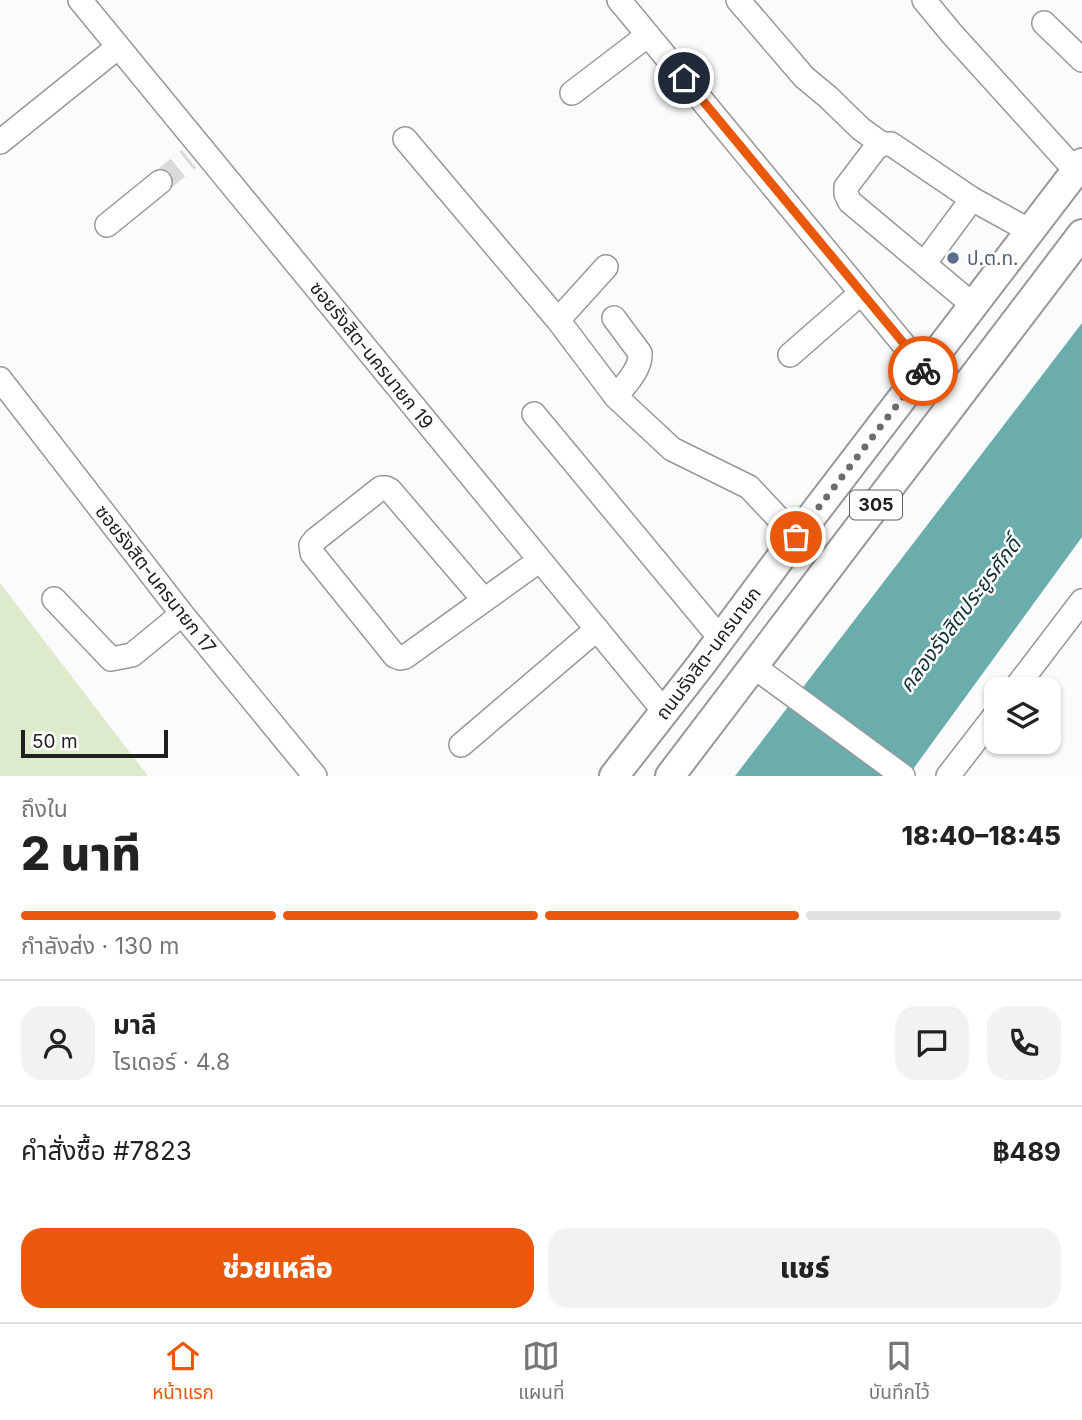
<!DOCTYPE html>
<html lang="th">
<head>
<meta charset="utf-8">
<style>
	body { margin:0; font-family:Inter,"Noto Sans Thai",sans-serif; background:#f2f2f2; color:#222; height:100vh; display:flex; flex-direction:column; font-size:26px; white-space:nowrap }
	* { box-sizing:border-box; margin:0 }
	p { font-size:23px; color:#767676 }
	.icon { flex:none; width:38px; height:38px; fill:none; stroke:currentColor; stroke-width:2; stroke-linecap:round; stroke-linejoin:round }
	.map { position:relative; height:776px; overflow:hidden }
	.side { display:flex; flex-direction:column; background:#fff; flex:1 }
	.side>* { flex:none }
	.buttons { position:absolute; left:984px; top:677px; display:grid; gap:14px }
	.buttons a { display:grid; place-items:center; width:77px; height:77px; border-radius:14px; background:#fff; box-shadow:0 2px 5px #0004; font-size:35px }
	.scale { position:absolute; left:21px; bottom:18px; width:147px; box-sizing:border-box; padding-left:7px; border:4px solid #1f1f20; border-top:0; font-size:19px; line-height:24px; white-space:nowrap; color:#1f1f20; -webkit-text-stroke:5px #fff; paint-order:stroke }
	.pin { position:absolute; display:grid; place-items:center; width:60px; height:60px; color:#fff; margin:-30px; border:4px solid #fff; border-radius:50%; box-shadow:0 2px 7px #0007 }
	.courier { position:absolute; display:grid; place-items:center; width:70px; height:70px; margin:-35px; border:5px solid #ea580c; border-radius:50%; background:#fff; color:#222; box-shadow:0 2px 9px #0007 }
	.head em { font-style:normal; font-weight:800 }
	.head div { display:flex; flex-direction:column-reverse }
	.head { display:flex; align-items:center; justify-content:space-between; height:119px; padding:0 21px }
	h1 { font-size:46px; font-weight:800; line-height:52px }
	.bar { display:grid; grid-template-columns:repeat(4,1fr); gap:10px 7px; align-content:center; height:84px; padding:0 21px }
	.bar i { height:9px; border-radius:5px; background:#e0e0e0 }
	.bar .on { background:#ea580c }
	.bar p { grid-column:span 4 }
	.line { display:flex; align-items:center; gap:18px; padding:0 21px; border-top:2px solid #e0e0e0 }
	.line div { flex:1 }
	.round { display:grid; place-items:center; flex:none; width:74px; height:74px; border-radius:21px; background:#f2f2f2 }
	.button { display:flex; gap:14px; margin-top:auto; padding:14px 21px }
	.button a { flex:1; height:80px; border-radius:21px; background:#ea580c; color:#fff; font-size:28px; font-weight:800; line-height:80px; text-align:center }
	.button a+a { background:#f2f2f2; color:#222 }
	.dock { display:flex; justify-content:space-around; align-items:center; height:98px; border-top:2px solid #e0e0e0; background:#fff; font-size:19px; color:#767676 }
	.dock a { display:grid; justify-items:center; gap:4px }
	.dock .on { color:#ea580c }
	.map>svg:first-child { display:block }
	.green { fill:#ddebcc }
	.water { fill:#6bacac }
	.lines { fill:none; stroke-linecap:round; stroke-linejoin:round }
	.minor-tunnel { stroke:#d9dadc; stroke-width:23; stroke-dasharray:23 11; stroke-linecap:butt }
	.minor-casing { stroke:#979899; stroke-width:26 }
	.major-casing { stroke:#979899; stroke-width:32 }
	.minor { stroke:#fff; stroke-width:23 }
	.major { stroke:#fff; stroke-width:28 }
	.done { stroke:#6c6c6d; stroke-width:7; stroke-dasharray:0 12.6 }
	.route { stroke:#ea580c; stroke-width:9 }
	.service-dot { fill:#5c6f8a; stroke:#fff; stroke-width:2.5 }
	.labels { text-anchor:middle; stroke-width:5; stroke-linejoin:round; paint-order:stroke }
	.shield { fill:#fff; stroke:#626263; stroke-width:2 }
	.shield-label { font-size:18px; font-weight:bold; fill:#1f1f20 }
	.service-label { font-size:19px; fill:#4e5e75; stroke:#fff; text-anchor:start }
	.street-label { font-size:19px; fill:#1f1f20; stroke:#fff }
	.water-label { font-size:21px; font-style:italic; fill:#103232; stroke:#fff }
</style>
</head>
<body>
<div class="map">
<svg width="1082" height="776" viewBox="0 0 1082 776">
	<rect width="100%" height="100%" fill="#fafbfd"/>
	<path class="green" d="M0,583L148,776H0Z"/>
	<path class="water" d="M1082,323V537L908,776H735Z"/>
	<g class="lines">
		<path class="minor-tunnel" d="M160,182L189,159"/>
		<g class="minor-casing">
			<path id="minor" d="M80,0L664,711
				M619,0L924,369
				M738,0L804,77L828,97L861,129L882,144
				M924,0L952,34L1076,171
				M1044,23L1082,60
				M572,93L648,35
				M405,139L558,320L616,397L672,449L749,487L796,537
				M0,142L118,47
				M107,225L160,182
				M924,264L972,199
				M973,305L850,202L846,194V187L875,149L882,144H891L972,199L1030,231
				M614,318L640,353C641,370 625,384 616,397
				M558,320L606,267
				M790,355L861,293
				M0,379L182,614L315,776
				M534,414L720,638
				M54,599L111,659L132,655L182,614
				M484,600L390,490L386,488H381L315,540L311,545L312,553L395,656L400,658L405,657L540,560
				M753,666L903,776
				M1014,690L1082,601
				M461,745L597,629
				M948,776L996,714"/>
		</g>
		<g class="major-casing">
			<path id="major" d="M614,776L700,666L796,537L1082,163
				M670,776L1082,234"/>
		</g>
		<use href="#minor" class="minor"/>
		<use href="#major" class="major"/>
	</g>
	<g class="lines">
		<path class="done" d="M796,537L923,371"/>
		<path class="route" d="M684,78L925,369L923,371"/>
	</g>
	<circle class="service-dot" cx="953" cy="258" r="7"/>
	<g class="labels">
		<rect class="shield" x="850" y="490.5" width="52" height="29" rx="5"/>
		<g class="shield-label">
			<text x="876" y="511">305</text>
		</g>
		<g class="service-label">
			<text x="967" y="265">ป.ต.ท.</text>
		</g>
		<g class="street-label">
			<text transform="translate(372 355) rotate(51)" y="7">ซอยรังสิต-นครนายก 19</text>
			<text transform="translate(156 579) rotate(52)" y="7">ซอยรังสิต-นครนายก 17</text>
			<text transform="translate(708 653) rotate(-53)" y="7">ถนนรังสิต-นครนายก</text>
		</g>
		<g class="water-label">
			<text transform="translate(960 615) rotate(-53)" y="7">คลองรังสิตประยูรศักดิ์</text>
		</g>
	</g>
</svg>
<div class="buttons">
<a><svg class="icon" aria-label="layers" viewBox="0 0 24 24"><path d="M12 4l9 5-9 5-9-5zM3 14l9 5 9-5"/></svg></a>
</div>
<div class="scale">50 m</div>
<div class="pin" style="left:796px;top:537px;background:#ea580c"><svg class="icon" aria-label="bag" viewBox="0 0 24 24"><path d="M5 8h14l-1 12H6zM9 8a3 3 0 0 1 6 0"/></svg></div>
<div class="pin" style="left:684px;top:78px;background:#1f2937"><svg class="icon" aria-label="home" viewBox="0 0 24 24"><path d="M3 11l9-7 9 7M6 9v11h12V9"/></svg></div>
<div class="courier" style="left:923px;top:371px"><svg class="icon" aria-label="bike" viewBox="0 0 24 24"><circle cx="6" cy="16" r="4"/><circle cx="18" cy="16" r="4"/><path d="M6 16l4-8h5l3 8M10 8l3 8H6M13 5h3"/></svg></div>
</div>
<section class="side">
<div class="head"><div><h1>2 นาที</h1><p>ถึงใน</p></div><em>18:40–18:45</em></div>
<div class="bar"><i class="on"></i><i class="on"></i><i class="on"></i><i></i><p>กำลังส่ง · 130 m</p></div>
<div class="line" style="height:126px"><a class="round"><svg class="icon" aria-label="person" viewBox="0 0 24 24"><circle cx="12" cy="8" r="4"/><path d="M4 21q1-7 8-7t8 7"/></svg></a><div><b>มาลี</b><p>ไรเดอร์ · 4.8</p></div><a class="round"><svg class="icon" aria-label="chat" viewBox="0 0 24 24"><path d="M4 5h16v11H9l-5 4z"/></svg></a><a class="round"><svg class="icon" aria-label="phone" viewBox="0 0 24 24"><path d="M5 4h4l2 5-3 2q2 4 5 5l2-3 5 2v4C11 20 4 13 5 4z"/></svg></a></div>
<div class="line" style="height:91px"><div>คำสั่งซื้อ #7823</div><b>฿489</b></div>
<div class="button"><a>ช่วยเหลือ</a><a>แชร์</a></div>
</section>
<nav class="dock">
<a class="on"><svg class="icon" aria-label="home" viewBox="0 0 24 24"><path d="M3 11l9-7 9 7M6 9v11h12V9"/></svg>หน้าแรก</a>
<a><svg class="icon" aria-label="map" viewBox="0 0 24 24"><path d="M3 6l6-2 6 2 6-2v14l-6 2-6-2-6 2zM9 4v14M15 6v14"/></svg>แผนที่</a>
<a><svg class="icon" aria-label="saved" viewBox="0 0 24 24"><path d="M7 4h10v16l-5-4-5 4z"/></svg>บันทึกไว้</a>
</nav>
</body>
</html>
